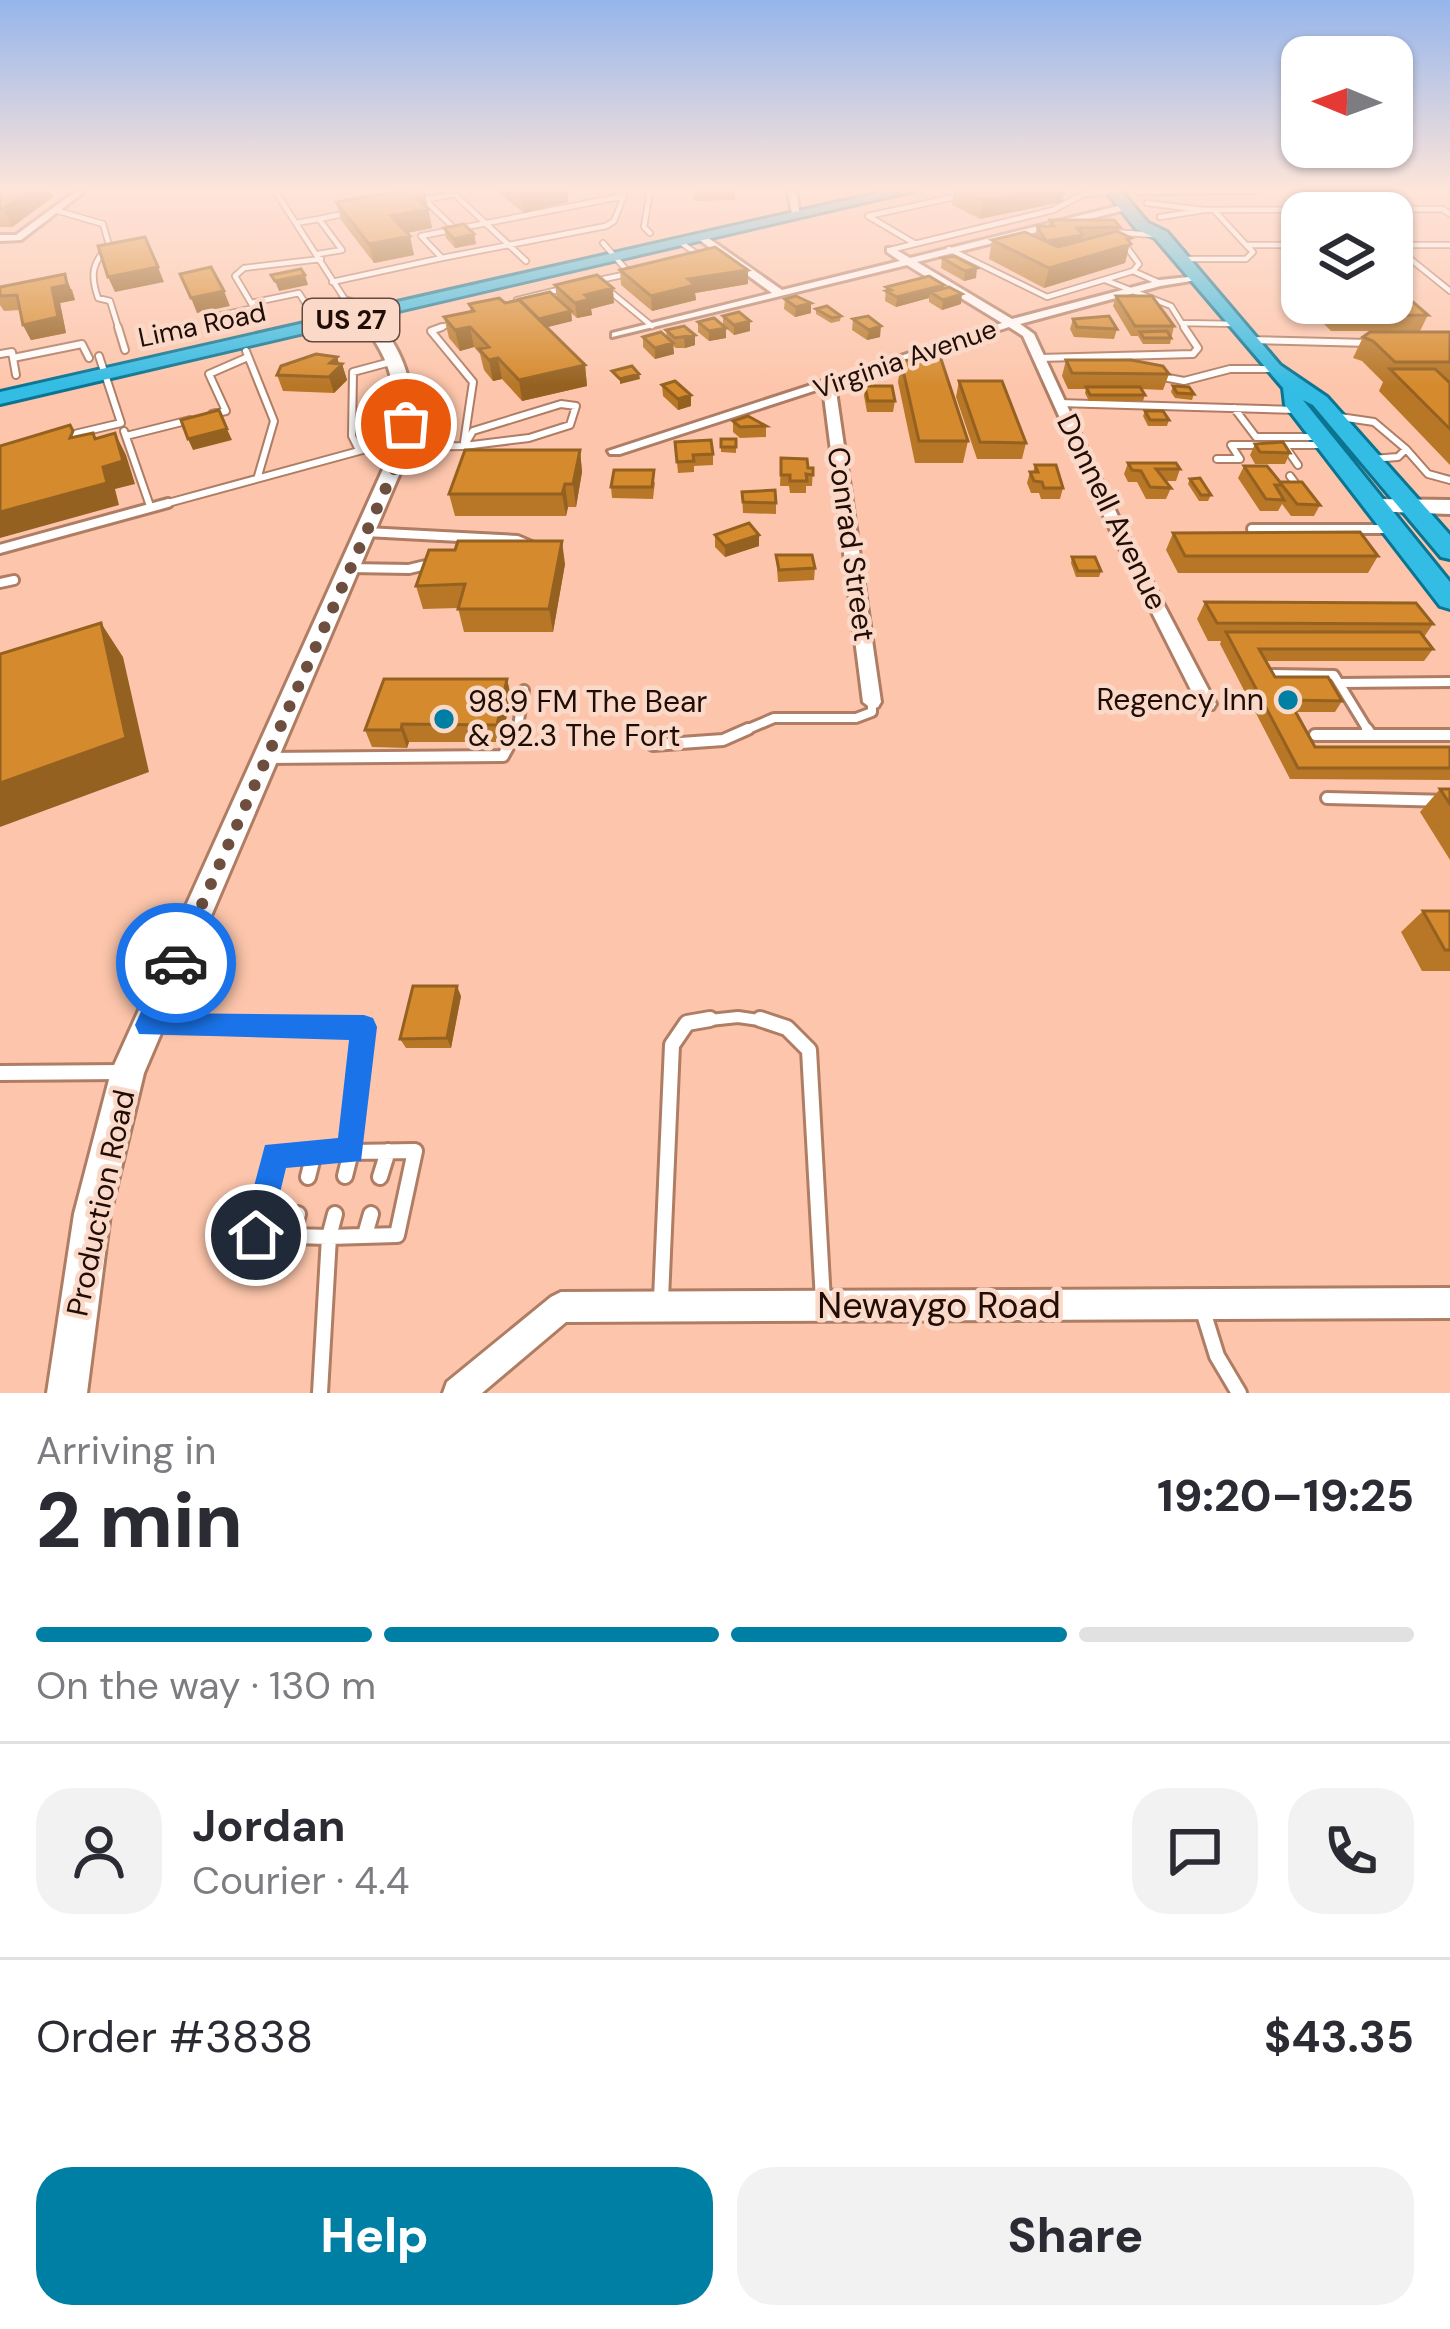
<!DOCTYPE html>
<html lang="en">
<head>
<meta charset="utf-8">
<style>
	body { margin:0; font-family:"DM Sans",sans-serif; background:#f2f2f3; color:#2b2b33; height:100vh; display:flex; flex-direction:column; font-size:45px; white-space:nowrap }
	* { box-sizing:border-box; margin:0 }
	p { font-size:39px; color:#7c7c81 }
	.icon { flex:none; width:66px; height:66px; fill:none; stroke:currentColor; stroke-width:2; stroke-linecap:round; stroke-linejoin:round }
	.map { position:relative; height:1393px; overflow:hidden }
	.panel { display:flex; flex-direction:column; background:#fff; flex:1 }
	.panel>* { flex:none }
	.needle { width:78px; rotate:271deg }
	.fabs { position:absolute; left:1281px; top:36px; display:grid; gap:24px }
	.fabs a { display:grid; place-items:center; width:132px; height:132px; border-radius:24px; background:#fff; box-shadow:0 3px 9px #0004; font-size:60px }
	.pin { position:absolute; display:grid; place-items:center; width:102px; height:102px; color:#fff; margin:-51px; border:6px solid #fff; border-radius:50%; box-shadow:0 3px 12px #0007 }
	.courier { position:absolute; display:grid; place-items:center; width:120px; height:120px; margin:-60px; border:9px solid #1a73e8; border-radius:50%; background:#fff; color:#222; box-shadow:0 3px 15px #0007 }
	.summary em { font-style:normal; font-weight:800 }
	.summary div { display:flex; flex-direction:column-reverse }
	.summary { display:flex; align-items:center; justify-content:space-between; height:204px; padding:0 36px }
	h1 { font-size:78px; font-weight:800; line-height:90px }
	.bar { display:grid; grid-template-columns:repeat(4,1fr); gap:18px 12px; align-content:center; height:144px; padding:0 36px }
	.bar i { height:15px; border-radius:9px; background:#e1e1e2 }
	.bar .current { background:#007fa4 }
	.bar p { grid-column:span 4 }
	.line { display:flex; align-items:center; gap:30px; padding:0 36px; border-top:3px solid #e1e1e2 }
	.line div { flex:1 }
	.round { display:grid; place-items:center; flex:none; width:126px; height:126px; border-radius:36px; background:#f2f2f3 }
	.action { display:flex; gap:24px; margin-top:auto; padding:24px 36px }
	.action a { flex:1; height:138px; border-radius:36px; background:#007fa4; color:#fff; font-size:48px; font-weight:800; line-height:138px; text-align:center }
	.action a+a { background:#f2f2f3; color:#2b2b33 }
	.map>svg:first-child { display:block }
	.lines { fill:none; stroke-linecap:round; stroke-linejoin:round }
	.service-far4-casing { stroke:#af7d64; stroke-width:8 }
	.service-far3-casing { stroke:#af7d64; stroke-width:10 }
	.service-far2-casing { stroke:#af7d64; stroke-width:14 }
	.service-far1-casing { stroke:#af7d64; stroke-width:16 }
	.service-casing { stroke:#af7d64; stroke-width:20 }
	.minor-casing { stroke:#af7d64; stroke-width:6 }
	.tertiary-casing { stroke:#af7d64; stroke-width:6 }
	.secondary-casing { stroke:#af7d64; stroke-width:6 }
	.trunk-casing { stroke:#0b7491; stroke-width:6 }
	.service-far4 { stroke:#fff; stroke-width:4.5 }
	.service-far3 { stroke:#fff; stroke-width:6 }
	.service-far2 { stroke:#fff; stroke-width:8 }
	.service-far1 { stroke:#fff; stroke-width:10 }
	.service { stroke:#fff; stroke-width:14 }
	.minor { fill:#fff; fill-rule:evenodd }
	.tertiary { fill:#fff; fill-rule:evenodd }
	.secondary { fill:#fff; fill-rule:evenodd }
	.trunk { fill:#33bce4; fill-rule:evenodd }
	.wall { fill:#b77727 }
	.shaded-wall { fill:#956120 }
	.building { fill:#d58a2d; stroke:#956120; stroke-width:3 }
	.route { fill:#1a73e8 }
	.done { stroke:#6d4e3f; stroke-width:12; stroke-dasharray:0 21.6 }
	.poi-dot { fill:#007fa4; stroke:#fbd9c9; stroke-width:4.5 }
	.labels { text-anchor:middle; stroke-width:9; stroke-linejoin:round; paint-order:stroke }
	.shield { fill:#fbd9c9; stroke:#624a40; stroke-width:3 }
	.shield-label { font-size:27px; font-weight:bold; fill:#200d05 }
	.far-street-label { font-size:27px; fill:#200d05; stroke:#fbd9c9 }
	.street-label { font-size:30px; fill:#200d05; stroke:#fbd9c9 }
	.poi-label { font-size:30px; fill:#200d05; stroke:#fbd9c9; text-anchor:end }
	.near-street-label { font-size:36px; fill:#200d05; stroke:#fbd9c9 }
</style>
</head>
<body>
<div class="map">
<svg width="1450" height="1393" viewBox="0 0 1450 1393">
	<rect width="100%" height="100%" fill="#fdc6ac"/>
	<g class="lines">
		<g class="service-far4-casing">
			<path id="service-far4" d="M275,191L346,301
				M451,191L526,261
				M617,191L624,196
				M650,191L644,227L650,233
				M1205,191H1254
				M1138,192L1205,191
				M624,196L614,221L606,226L442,258L421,236Z
				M424,199L455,229
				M418,201L454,194
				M1147,203L1204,210L1160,217
				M55,210L103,224L109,245C92,263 90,275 98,298L110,301L119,330
				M1204,210L1442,209L1450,214
				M1214,210L1246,245H1302
				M319,219L348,213
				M296,223L319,219L342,250L318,254
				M1112,232L1155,235
				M680,242L700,256
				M603,243L629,273
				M914,243L868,216L982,191
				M1450,245H1393L1450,291
				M949,249L1047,297L1133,271L1139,264L1123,242
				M890,250L1053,210L1084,194L1113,191
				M1181,259H1246L1253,252L1246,245
				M1133,271L1160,283
				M1105,280L1171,306L1186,330
				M332,282L442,258
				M590,282L632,273
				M606,288L652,326
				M517,300L562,289
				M251,303L299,293L309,309
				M254,308L235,276L244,268L321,259
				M1182,323L1236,324
				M219,329L213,317L254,308L262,319
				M434,330L458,321"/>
		</g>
		<g class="service-far3-casing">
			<path id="service-far3" d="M118,327L125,350
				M442,327L431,331L473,382L464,442
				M1249,340L1370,343
				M246,351L274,421L258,476
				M0,354L12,352L13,358
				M1039,358L1193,354L1198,348L1184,327
				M16,375L13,358L82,344L89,358
				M1158,376L1184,381L1230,369H1273
				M1059,403L1298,410
				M561,404L576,406L570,425L529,438L464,446L473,431Z
				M1234,408L1256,437H1320
				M212,414L226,411L209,374L248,357
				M1333,416L1374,422L1406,449L1398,457L1371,459
				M124,431L150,506
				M66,436L121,423L99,356
				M126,436L190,420
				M1284,445L1298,465
				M402,447L464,446
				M358,448L352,436L353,372L394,361
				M1406,449L1428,474L1450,480
				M1217,459H1240L1231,445H1326
				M1290,476L1301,491
				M157,506L403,439"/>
		</g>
		<g class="service-far2-casing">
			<path id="service-far2" d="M1252,529H1388
				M366,532L517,540L531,546
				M0,549L168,503
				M350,568L409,569L434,563
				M0,583L14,580
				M1273,674L1334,675L1339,683L1450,682
				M1339,683L1369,732
				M517,732L524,690
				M741,732L774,718H856L872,712V702"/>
		</g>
		<g class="service-far1-casing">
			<path id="service-far1" d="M1315,735H1371L1367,729
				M1371,735H1450
				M653,745L723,740L748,729
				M266,758L503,756L518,729
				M1327,798L1450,801
				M691,1022L738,1017L773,1022"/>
		</g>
		<g class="service-casing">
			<path id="service" d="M760,1019L787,1028L809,1050L823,1301
				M156,1025L363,1027L351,1152L275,1155L256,1235L329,1237L320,1393
				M0,1073L122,1072
				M308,1177L314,1153
				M380,1177L388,1151
				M335,1214L329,1237L397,1235L415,1151L351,1152L345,1176
				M292,1235L298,1214
				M365,1235L371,1214
				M661,1299L672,1045L687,1023L710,1019
				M1203,1311L1217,1356L1239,1393"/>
		</g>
		<g class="minor-casing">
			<path id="minor" d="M76,191H85L21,240L0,241V235H16Z
				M788,191H796L800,216L792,214Z
				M1126,204L1129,209L917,262L1012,319L1160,280L1198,276L1203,279L1160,286L1020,324L1034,334L1123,527L1216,704L1213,709H1201L1198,704L1109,527L1023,336L1009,327L835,384L881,702L878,707L872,709L863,702L823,388L620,454H610L608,451L1002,323L907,265L612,337V333L772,293L698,239V235H704L782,290L900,261L887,252V248H893L910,258Z
				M1450,1288V1318L566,1322L482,1393H443L447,1382L551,1297L561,1292Z"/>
		</g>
		<g class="tertiary-casing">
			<path id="tertiary" d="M341,298C354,298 362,306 372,316C409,353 417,397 411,447L144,1073L110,1214L87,1393H47L74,1214L111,1072L393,447C402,387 388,343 341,304Z"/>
		</g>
		<g class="secondary-casing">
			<path id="secondary" d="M1375,499L1450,500V514L1367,511L1364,506Z"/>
		</g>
		<g class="trunk-casing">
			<path id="trunk" d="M887,191H913L0,404V392Z
				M1106,191H1121L1148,223L1167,232L1280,365L1327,397L1450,535V559L1441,557L1313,405L1303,400L1450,582V609L1440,606L1285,405L1283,388L1155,238L1136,229Z"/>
		</g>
		<use href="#service-far4" class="service-far4"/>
		<use href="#service-far3" class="service-far3"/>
		<use href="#service-far2" class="service-far2"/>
		<use href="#service-far1" class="service-far1"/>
		<use href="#service" class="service"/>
		<use href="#minor" class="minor"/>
		<use href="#tertiary" class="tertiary"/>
		<use href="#secondary" class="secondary"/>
		<use href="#trunk" class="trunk"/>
	</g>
	<path class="wall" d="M0,191H54L51,193L53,197L12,227H0Z
		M496,191H574L567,193L568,202L524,213Z
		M694,191H735V200L694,201Z
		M954,191H1065L1062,202L980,219L952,205Z
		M425,195L432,228L407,233L414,255L374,263L341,220L336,202Z
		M1050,220L1120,227L1118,232L1131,238L1125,263L1044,288L989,259L992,240L1035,236L1037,226H1048Z
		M444,228L474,234L476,244L455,248L446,238Z
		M942,258L976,278L964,281L941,268Z
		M620,270L748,284L695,293L696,300L652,311L621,285Z
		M555,285L614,303L591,309L592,315L577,318L571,313L572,321L547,327L585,365L587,386L522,401L502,379L493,381L484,370L480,354L474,347L460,351L449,338L444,317L471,312L469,304L505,303L557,298Z
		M944,285L943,288L961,304L942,310L929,302V298L896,307L885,301L886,287Z
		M1392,285L1402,294L1398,302L1428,315L1420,331H1331L1318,318L1324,303H1392Z
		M0,287L72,289L75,300L60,303L66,333L31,340L23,325L20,310L4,311L0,305Z
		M1116,296L1174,326L1170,344H1143L1138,336H1131L1113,306Z
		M785,299L811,303V313L795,317L784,309Z
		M816,309L841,316L840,321L831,323L816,314Z
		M723,316L750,331L734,335L726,328V338L709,341L698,332V322L723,325Z
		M853,319L880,337L867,340L852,330Z
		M1073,319L1117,329L1114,339L1074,337L1070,329Z
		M666,330L695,335V345L685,348H676L673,346L674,354L655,359L643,347V337L667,338Z
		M1450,332V465L1379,391L1383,382L1362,361L1353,358L1363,337Z
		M337,357L339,364H342L347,380L334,393L283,391L277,375Z
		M1066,360L1169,374L1163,390L1141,389L1145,395L1143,401H1089L1085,393L1086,389H1068L1062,376Z
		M901,361L968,441L963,463H915L898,382Z
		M959,381L1026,443L1022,459H977L956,397Z
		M662,385L691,406L678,410L663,396Z
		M865,386L895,401L893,412H867L864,396Z
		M1173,386L1194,394L1192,400L1175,398L1171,392Z
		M1145,411L1169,420L1167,426H1148L1143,416Z
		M733,421L766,426V437L740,438L733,432Z
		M721,439H736V453L721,452Z
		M675,442L713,454V465L694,466V472L678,473Z
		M1255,444L1290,453L1285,464H1255L1250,455Z
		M580,450L582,472L576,507H568L566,516H455L449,494Z
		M781,458L813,468L812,486H806V493H790L789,486H780Z
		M1128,463L1180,469L1176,481H1165L1171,488L1166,499H1146L1137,482H1128L1124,474Z
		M1035,465L1063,488L1060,499H1041L1039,493H1031L1027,483L1030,472H1033Z
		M1244,466L1280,482L1320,505L1314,516H1291L1282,504L1278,511H1260L1238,478Z
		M1190,479L1211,495L1208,501H1199L1188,484Z
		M655,482L653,499L612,498L611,487Z
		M742,492L776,503V514L743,513Z
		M1173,533L1378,556L1368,573H1178L1166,550Z
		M715,535L759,546L725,557L715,547Z
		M776,555L815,568L814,580L778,582Z
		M1072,557L1101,571L1099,577H1076L1071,563Z
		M565,564L553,632H464L458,608L423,609L416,586Z
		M1205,602L1433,624L1424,637L1433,649L1424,661H1266L1275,677L1342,701L1335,712H1296L1315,747H1450V780L1290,779L1220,644L1221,641H1208L1197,619Z
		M507,679L511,697L501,742H409L407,748L372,747L365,730Z
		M1440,789H1450V860L1420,812Z
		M1423,911H1450V971H1422L1401,932Z
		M461,996L451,1048H406L400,1039Z"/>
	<path class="shaded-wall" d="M28,191H50L53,197L12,227L3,209Z
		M540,191H574L567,193L568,202L524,213L521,195Z
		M1033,191H1065L1062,202L980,219L983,201Z
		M425,195L432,228L396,235L391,216L416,197Z
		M474,234L476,244L455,248L454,239Z
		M1083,235L1079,249L1042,255L1046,241Z
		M410,236L414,255L374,263L369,244Z
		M1131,238L1125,263L1044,288L1049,268Z
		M158,267L164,282L115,292L108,277Z
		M977,268L976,278L964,281L965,271Z
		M748,270V284L695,293L696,300L652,311L651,296L688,279Z
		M65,274L75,300L60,303L66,333L31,340L23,325Z
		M305,275L308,285L279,291L275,281Z
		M944,285L942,294L930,292L929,298L896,307L897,297Z
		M613,288L614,303L591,309L592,315L577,318L575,303L585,295Z
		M224,291L230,306L197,313L191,298Z
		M962,294L961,304L942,310L943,300Z
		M811,303V313L795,317L796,307Z
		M571,311L572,321L540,329L539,319Z
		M750,321V331L734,335V325Z
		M881,326L880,337L867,340L869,330Z
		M470,327L474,347L460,351L455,330Z
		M726,328V338L709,341V331Z
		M695,335V345L685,348L684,338Z
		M673,343L674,354L655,359V348Z
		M337,357L340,367L342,364L347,380L334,393L329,377L330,363Z
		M498,358L502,379L493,381L489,360Z
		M585,365L587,386L522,401L519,380Z
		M639,374L640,379L620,384V379Z
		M691,395V406L678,410V399Z
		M227,429L232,440L193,450L188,439Z
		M115,433L126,455L135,484L115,489L119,505L0,538V512L103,467Z
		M580,450L582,472L576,507L573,484Z
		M565,484L568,507L566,516L562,494Z
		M759,535V546L725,557V546Z
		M562,541L565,564L553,632L549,609Z
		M101,623L123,657L149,772L0,827V783Z
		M507,679L511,697L501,742L497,725Z
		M402,724L409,742L407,748L401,730Z
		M457,986L461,996L451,1048L447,1038Z"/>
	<path class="building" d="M0,191H28L3,209H0Z
		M400,191H422L425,195L416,197L428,209L391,216L410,236L369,244L336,202Z
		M516,191H540L521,195Z
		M962,191H1033L983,201Z
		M1050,220H1114L1120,227L1077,228L1083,235L1046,241L1037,226H1054Z
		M464,224L474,234L454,239L444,228Z
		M1117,231L1131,238L1127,239L1131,244L1049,268L992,240L1025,232L1058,247Z
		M145,237L158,267L108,277L98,246Z
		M715,247L748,270L688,279L695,285L651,296L620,270Z
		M954,256L977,268L965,271L942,258Z
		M211,267L224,291L191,298L180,274Z
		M301,269L305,275L275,281L271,275Z
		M65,274L67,285L52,288L58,317L23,325L17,295L0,296V287Z
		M597,275L613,288L585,295L590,299L575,303L555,285Z
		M929,276L944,285L897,297L886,291L891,290L886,287Z
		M949,287L962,294L943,300L930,292Z
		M550,292L571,311L539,319L519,299Z
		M796,296L811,303L796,307L785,299Z
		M1116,296H1152L1174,326H1135Z
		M499,298L505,303L519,300L585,365L519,380L498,358L489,360L479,349L489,347L470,327L455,330L444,317L474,311L469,304Z
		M1392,302H1413L1428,315L1338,316L1325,303Z
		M827,306L841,316L832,318L816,309Z
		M739,312L750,321L734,325L723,316Z
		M868,316L881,326L869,330L853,319Z
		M1109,316L1117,329L1077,327L1073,319Z
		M714,318L726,328L709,331L698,322Z
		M684,326L695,335L675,338L666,330Z
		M1167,331L1171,338H1144L1140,332Z
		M661,332L673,343L655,348L643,337Z
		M1370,332H1450V362H1395L1373,341L1363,337Z
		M316,354L337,357L330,363L342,364L329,377L277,375L281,366Z
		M940,356L968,441H919L901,361Z
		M1066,360H1131L1163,366L1169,374L1072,373Z
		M632,366L639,374L620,379L612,371Z
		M1390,369H1435L1450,383V429Z
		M675,381L691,395L678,399L662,385Z
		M959,381H1002L1026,443L980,442Z
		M865,386H892L895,401H868Z
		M1173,386L1189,387L1194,394L1177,393Z
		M1086,387H1140L1145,395H1090Z
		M219,410L227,429L188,439L181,420Z
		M1145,411H1163L1169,420H1150Z
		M748,416L766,426L740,427L733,421Z
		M70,425L73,431L70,438L93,433L95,439L115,433L123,461L103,467L107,483L0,512V446Z
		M721,439H736V447H721Z
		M711,440L713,454L693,455L694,461L677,462L675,442Z
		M1283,442L1290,453L1260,452L1255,444Z
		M465,450H580L573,484H565L562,494H449Z
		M781,458L807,459L808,468H813V475L806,474L807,481H790V475H781Z
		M1128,463H1176L1180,469H1156L1171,488L1150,487L1141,471L1132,470Z
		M1035,465H1056L1063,488H1044L1042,482L1034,481L1030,472H1038Z
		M1244,466H1267L1280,482H1302L1320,505L1297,504L1282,485H1275L1284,500L1266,499Z
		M614,470H654L652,487H611Z
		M1200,478L1211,495H1201L1190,479Z
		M775,490L776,503L743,502L742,492Z
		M749,523L759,535L725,546L715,535Z
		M1360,532L1378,556H1185L1173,533Z
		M458,541H562L549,609H458L465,584L416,586L429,550H455Z
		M776,555H812L815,568L779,570Z
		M1072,557H1095L1101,571H1078Z
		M1205,602L1416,603L1433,624L1217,623Z
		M101,623L126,738L0,783V654Z
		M1226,632H1420L1433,649H1259L1275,677H1328L1342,701L1289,700L1315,747H1450V768H1298Z
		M384,679H507L497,725L402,724L401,730H365Z
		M1440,789H1450V804Z
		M1423,911H1450V950H1445Z
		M413,986H457L447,1038L400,1039Z"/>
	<linearGradient id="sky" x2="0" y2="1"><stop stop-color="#95b5eb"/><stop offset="0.49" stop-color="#fee5da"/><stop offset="1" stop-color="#fee5da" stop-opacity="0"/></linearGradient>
	<rect width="1450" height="386" fill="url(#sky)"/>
	<path class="route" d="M176,951L188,963L166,1013L364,1015L373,1018L377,1027L361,1161L286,1168L267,1246L256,1250L245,1246L241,1235L265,1145L338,1138L349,1040L139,1034L135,1025L139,1016L167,955Z"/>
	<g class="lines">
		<path class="done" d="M176,963L397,463L406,424"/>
	</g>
	<g class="poi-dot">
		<circle cx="1288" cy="700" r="12"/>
		<circle cx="444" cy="719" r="12"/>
	</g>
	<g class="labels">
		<rect class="shield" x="303" y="299" width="96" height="42" rx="9"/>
		<g class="shield-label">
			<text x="351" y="329">US 27</text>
		</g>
		<g class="far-street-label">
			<text transform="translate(202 325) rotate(-12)" y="9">Lima Road</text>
			<text transform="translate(905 359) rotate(-19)" y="9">Virginia Avenue</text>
		</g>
		<g class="street-label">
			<text transform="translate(1112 512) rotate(64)" y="10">Donnell Avenue</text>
			<text transform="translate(851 544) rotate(82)" y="10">Conrad Street</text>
			<text transform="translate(101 1203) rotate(-78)" y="10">Production Road</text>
		</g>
		<g class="poi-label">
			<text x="1264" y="710">Regency Inn</text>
			<text x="468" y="712" text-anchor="start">98.9 FM The Bear<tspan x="468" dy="34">&amp; 92.3 The Fort</tspan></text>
		</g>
		<g class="near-street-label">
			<text x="939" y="1318">Newaygo Road</text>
		</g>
	</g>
</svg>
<div class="fabs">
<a><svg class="needle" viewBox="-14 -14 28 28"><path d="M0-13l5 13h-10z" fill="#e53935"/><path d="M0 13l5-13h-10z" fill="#7c7c81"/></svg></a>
<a><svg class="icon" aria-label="layers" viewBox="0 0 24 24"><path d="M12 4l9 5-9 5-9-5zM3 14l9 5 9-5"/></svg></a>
</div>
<div class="pin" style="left:406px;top:424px;background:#ea580c"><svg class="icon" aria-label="bag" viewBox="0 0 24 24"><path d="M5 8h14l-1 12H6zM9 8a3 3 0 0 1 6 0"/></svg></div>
<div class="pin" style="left:256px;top:1235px;background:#1f2937"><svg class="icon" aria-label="home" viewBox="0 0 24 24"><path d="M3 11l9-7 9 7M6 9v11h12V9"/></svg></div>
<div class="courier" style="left:176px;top:963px"><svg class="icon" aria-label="car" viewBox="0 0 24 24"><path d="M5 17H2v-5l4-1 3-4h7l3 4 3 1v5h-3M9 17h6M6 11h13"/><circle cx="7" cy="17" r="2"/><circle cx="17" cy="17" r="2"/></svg></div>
</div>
<section class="panel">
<div class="summary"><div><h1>2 min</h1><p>Arriving in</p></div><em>19:20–19:25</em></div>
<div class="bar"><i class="current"></i><i class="current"></i><i class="current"></i><i></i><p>On the way · 130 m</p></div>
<div class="line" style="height:216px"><a class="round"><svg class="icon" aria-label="person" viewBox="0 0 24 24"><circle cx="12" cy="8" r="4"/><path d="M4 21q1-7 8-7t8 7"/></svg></a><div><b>Jordan</b><p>Courier · 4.4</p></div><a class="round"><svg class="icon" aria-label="chat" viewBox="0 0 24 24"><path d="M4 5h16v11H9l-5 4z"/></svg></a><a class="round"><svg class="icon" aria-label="phone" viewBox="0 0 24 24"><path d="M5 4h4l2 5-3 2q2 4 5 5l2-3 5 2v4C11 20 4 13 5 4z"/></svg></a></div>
<div class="line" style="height:156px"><div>Order #3838</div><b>$43.35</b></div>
<div class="action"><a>Help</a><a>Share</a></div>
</section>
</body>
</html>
